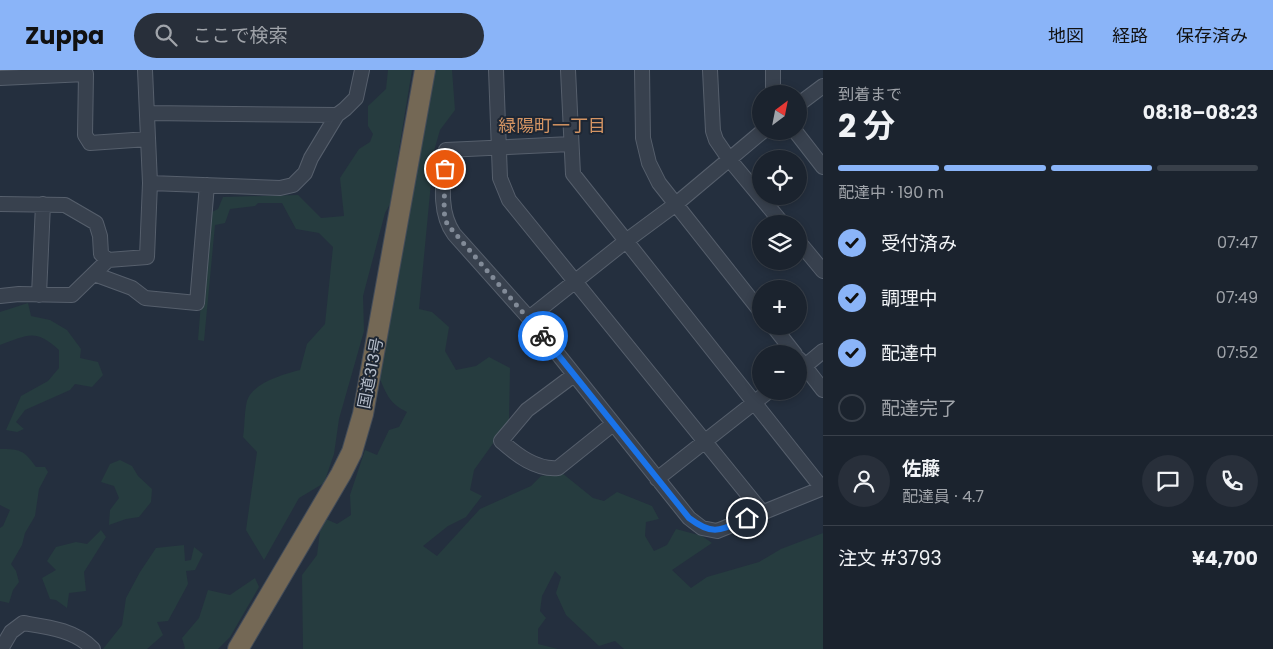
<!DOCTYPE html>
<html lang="ja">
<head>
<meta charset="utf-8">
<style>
	body { margin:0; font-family:Poppins,"Noto Sans JP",sans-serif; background:#282f3a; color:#f1f3f6; height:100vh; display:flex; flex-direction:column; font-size:19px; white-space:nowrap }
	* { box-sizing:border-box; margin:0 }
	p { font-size:16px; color:#a0a4aa }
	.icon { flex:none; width:28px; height:28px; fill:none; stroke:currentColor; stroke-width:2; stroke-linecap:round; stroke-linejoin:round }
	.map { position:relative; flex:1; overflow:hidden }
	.sheet { display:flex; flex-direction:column; background:#1b232e; width:450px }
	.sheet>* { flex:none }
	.needle { width:32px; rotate:32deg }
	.buttons { position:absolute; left:752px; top:15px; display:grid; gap:10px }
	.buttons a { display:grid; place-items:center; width:55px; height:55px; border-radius:50%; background:#1b232e; box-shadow:0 2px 8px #0003,0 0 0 1px #39404a; font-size:25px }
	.pin { position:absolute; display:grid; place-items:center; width:42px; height:42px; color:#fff; margin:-21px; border:2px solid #fff; border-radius:50%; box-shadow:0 1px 5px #0007 }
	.courier { position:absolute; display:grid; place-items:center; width:50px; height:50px; margin:-25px; border:4px solid #1a73e8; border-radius:50%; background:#fff; color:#222; box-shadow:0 1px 6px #0007 }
	.headline em { font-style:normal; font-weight:700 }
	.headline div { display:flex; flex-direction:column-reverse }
	.headline { display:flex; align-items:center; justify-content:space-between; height:85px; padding:0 15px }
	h1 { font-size:32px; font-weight:700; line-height:38px }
	.bar { display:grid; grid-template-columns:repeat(4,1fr); gap:8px 5px; align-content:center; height:60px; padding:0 15px }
	.bar i { height:6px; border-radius:4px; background:#39404a }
	.bar .on { background:#8ab4f8 }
	.bar p { grid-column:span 4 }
	.line { display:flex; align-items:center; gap:12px; padding:0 15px; border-top:1px solid #39404a }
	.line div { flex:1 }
	.round { display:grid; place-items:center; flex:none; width:52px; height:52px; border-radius:26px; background:#282f3a }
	ol { padding:0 15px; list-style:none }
	li { display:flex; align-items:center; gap:15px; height:55px }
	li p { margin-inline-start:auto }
	li .icon { padding:5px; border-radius:50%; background:#8ab4f8; color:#111; stroke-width:4 }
	li:last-child { color:#a0a4aa }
	li i { width:28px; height:28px; border:2px solid #39404a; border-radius:50% }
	header { display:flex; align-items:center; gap:30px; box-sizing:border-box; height:70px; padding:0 25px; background:#8ab4f8; color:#111 }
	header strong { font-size:24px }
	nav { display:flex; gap:28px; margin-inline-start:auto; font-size:18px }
	.search { width:350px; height:45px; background:#282f3a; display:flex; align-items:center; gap:12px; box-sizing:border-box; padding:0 18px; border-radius:28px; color:#a0a4aa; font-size:19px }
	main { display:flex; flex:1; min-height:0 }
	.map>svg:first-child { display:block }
	.green { fill:#263c3f }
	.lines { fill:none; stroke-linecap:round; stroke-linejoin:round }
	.minor-casing { stroke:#565f6c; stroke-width:16 }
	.highway-casing { stroke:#434c59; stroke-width:22 }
	.minor { stroke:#38414e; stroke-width:14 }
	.highway { stroke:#746855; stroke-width:20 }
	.done { stroke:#828b98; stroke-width:5; stroke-dasharray:0 9 }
	.route { stroke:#1a73e8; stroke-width:6 }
	.labels { text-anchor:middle; stroke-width:4; stroke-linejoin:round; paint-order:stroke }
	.street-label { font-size:16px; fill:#b4bcc9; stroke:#1d2633 }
	.neighbourhood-label { font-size:18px; fill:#d59563; stroke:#1d2633 }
</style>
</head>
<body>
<header>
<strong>Zuppa</strong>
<div class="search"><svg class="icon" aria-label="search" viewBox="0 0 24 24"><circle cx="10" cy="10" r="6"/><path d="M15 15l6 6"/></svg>ここで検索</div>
<nav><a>地図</a><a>経路</a><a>保存済み</a></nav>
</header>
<main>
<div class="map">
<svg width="823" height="579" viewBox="0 0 823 579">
	<rect width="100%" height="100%" fill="#242f3e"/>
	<path class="green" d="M388,0H412L390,134L385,143L363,226L364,261L339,349L334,384L324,413L299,428L264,490L246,460L257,382L243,367C245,356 244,343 247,331C252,313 284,304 300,300L307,274L325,254L333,177L319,163L296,159L282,133H258L255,136L230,139L225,153L215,155L204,271L198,270L208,144L218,139L223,127L298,125L321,148L344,146L340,108L359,79L370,72L373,64L368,56V36L386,19Z
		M431,0H452L455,40L440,60L434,81L419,239L432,242L449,257L445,281L456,300L476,296L489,287L510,298L509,351L474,400L470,420L482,426L466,447L448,456L423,476L437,486L480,439L531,416L541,406L562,403L593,428L604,431L617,422L652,436L659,449L646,452L645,466L654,481L667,475L676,459L702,466L712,473L672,500L691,518L707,507L759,492L781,479L823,463V579H624L615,571L599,576L566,545L556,523L561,507L555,501L542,526L540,541L546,548L538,559V574L558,579H303L302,505L317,485L320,461L326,449L337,454L351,445L350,425L365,380L377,385L389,360L399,357L407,342C389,333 387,325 379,307Z
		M28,233L31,246L50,250L67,260L81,279L80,288L98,292L103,305L92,317L75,314L70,320L25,340L16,352L24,359L17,362L6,360L21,326L48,311L59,298V280C35,258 28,265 0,275V242Z
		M0,379C20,379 24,380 36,397H45L48,402L39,419L35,446L25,463L22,475L11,494L16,501L19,512L13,520L9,533L0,531V458L3,456L10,440L0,435Z
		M120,390L132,396L138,406L152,419L151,432L139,447L126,449L109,455L110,440L119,428L114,416L101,412L110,394Z
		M101,460L106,467L84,502L86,521L69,523L67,538L56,530L50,529L42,508L56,500L47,491L56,477L76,472L87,474Z
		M184,475L185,491L191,490L194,477L203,484L195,500L186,501L188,514L168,551L157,552L163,565L147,579H103L122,555L126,528L140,502L156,478Z
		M255,508L259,517L230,567L218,579H184L185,578L182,568L199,548L208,520L230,525Z"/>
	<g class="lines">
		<g class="minor-casing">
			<path id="minor" d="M496,0L500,108L509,130L762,442
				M568,0L573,104L822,418
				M642,0L643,68L649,93L659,113L761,242
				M710,0L713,61L716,70L729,89L783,154
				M773,0V24
				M0,8L86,4L85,65L90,73L148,69
				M799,34L823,16
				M147,43L337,45
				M795,61L823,97
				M571,74L446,80C444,108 437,140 454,164L529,248L689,448L702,458L717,461L823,418
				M150,113L280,118L293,115L305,103L311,88L337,45L345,39L356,28L362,0
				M0,134L65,135L96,153L100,166L101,184L108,190
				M799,172L823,201
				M94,204L132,218L145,228L197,233L207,115
				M39,225L43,134
				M0,226L19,224L72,225L108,190L147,187L150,113L145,0
				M529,248L626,171L676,134L763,61
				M773,256L795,284
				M799,289L823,320
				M799,301L823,281
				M574,305L527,340L501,371C517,385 536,400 558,398L613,354
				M657,409L769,321
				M1,579L11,562L23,553C48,557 75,560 93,579"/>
		</g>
		<g class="highway-casing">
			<path id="highway" d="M238,579L341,404L352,382L363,344L425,0"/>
		</g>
		<use href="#minor" class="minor"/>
		<use href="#highway" class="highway"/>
	</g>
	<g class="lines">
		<path class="done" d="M445,99L444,142L447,154L543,266"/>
		<path class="route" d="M543,266L689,448C714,467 721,460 747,448"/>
	</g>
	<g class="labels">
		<g class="street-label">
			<text transform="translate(370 303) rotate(-79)" y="6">国道313号</text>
		</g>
		<g class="neighbourhood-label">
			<text x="552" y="62">緑陽町一丁目</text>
		</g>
	</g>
</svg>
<div class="buttons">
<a><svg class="needle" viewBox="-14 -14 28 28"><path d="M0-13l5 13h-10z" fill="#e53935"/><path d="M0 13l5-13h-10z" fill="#a0a4aa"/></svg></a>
<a><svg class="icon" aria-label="locate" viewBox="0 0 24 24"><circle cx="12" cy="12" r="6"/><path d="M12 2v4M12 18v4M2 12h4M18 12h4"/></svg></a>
<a><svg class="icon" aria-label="layers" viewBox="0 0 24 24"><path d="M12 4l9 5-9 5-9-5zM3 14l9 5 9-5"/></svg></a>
<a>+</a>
<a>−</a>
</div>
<div class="pin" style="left:445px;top:99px;background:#ea580c"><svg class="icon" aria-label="bag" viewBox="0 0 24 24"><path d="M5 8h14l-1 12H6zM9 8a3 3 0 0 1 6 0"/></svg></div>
<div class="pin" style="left:747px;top:448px;background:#1f2937"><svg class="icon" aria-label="home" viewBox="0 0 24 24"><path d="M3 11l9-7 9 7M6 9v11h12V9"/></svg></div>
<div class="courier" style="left:543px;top:266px"><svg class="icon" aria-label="bike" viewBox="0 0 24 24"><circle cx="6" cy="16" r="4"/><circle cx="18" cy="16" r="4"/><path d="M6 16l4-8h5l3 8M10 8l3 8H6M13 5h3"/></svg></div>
</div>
<section class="sheet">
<div class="headline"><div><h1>2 分</h1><p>到着まで</p></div><em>08:18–08:23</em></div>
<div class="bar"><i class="on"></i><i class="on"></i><i class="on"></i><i></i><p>配達中 · 190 m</p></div>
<ol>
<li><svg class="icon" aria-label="check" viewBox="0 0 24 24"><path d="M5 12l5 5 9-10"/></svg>受付済み<p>07:47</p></li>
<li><svg class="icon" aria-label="check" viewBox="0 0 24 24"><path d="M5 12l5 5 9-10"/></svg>調理中<p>07:49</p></li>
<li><svg class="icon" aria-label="check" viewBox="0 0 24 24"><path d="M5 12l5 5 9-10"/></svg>配達中<p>07:52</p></li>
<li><i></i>配達完了</li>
</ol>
<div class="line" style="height:90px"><a class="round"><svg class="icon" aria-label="person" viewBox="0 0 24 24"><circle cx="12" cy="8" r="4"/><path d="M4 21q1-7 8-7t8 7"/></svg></a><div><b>佐藤</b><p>配達員 · 4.7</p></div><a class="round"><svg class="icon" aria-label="chat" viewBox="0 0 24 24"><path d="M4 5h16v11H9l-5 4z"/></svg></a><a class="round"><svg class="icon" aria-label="phone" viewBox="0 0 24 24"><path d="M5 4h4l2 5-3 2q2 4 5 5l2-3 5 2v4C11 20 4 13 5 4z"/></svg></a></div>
<div class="line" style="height:65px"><div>注文 #3793</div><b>¥4,700</b></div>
</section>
</main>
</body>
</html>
